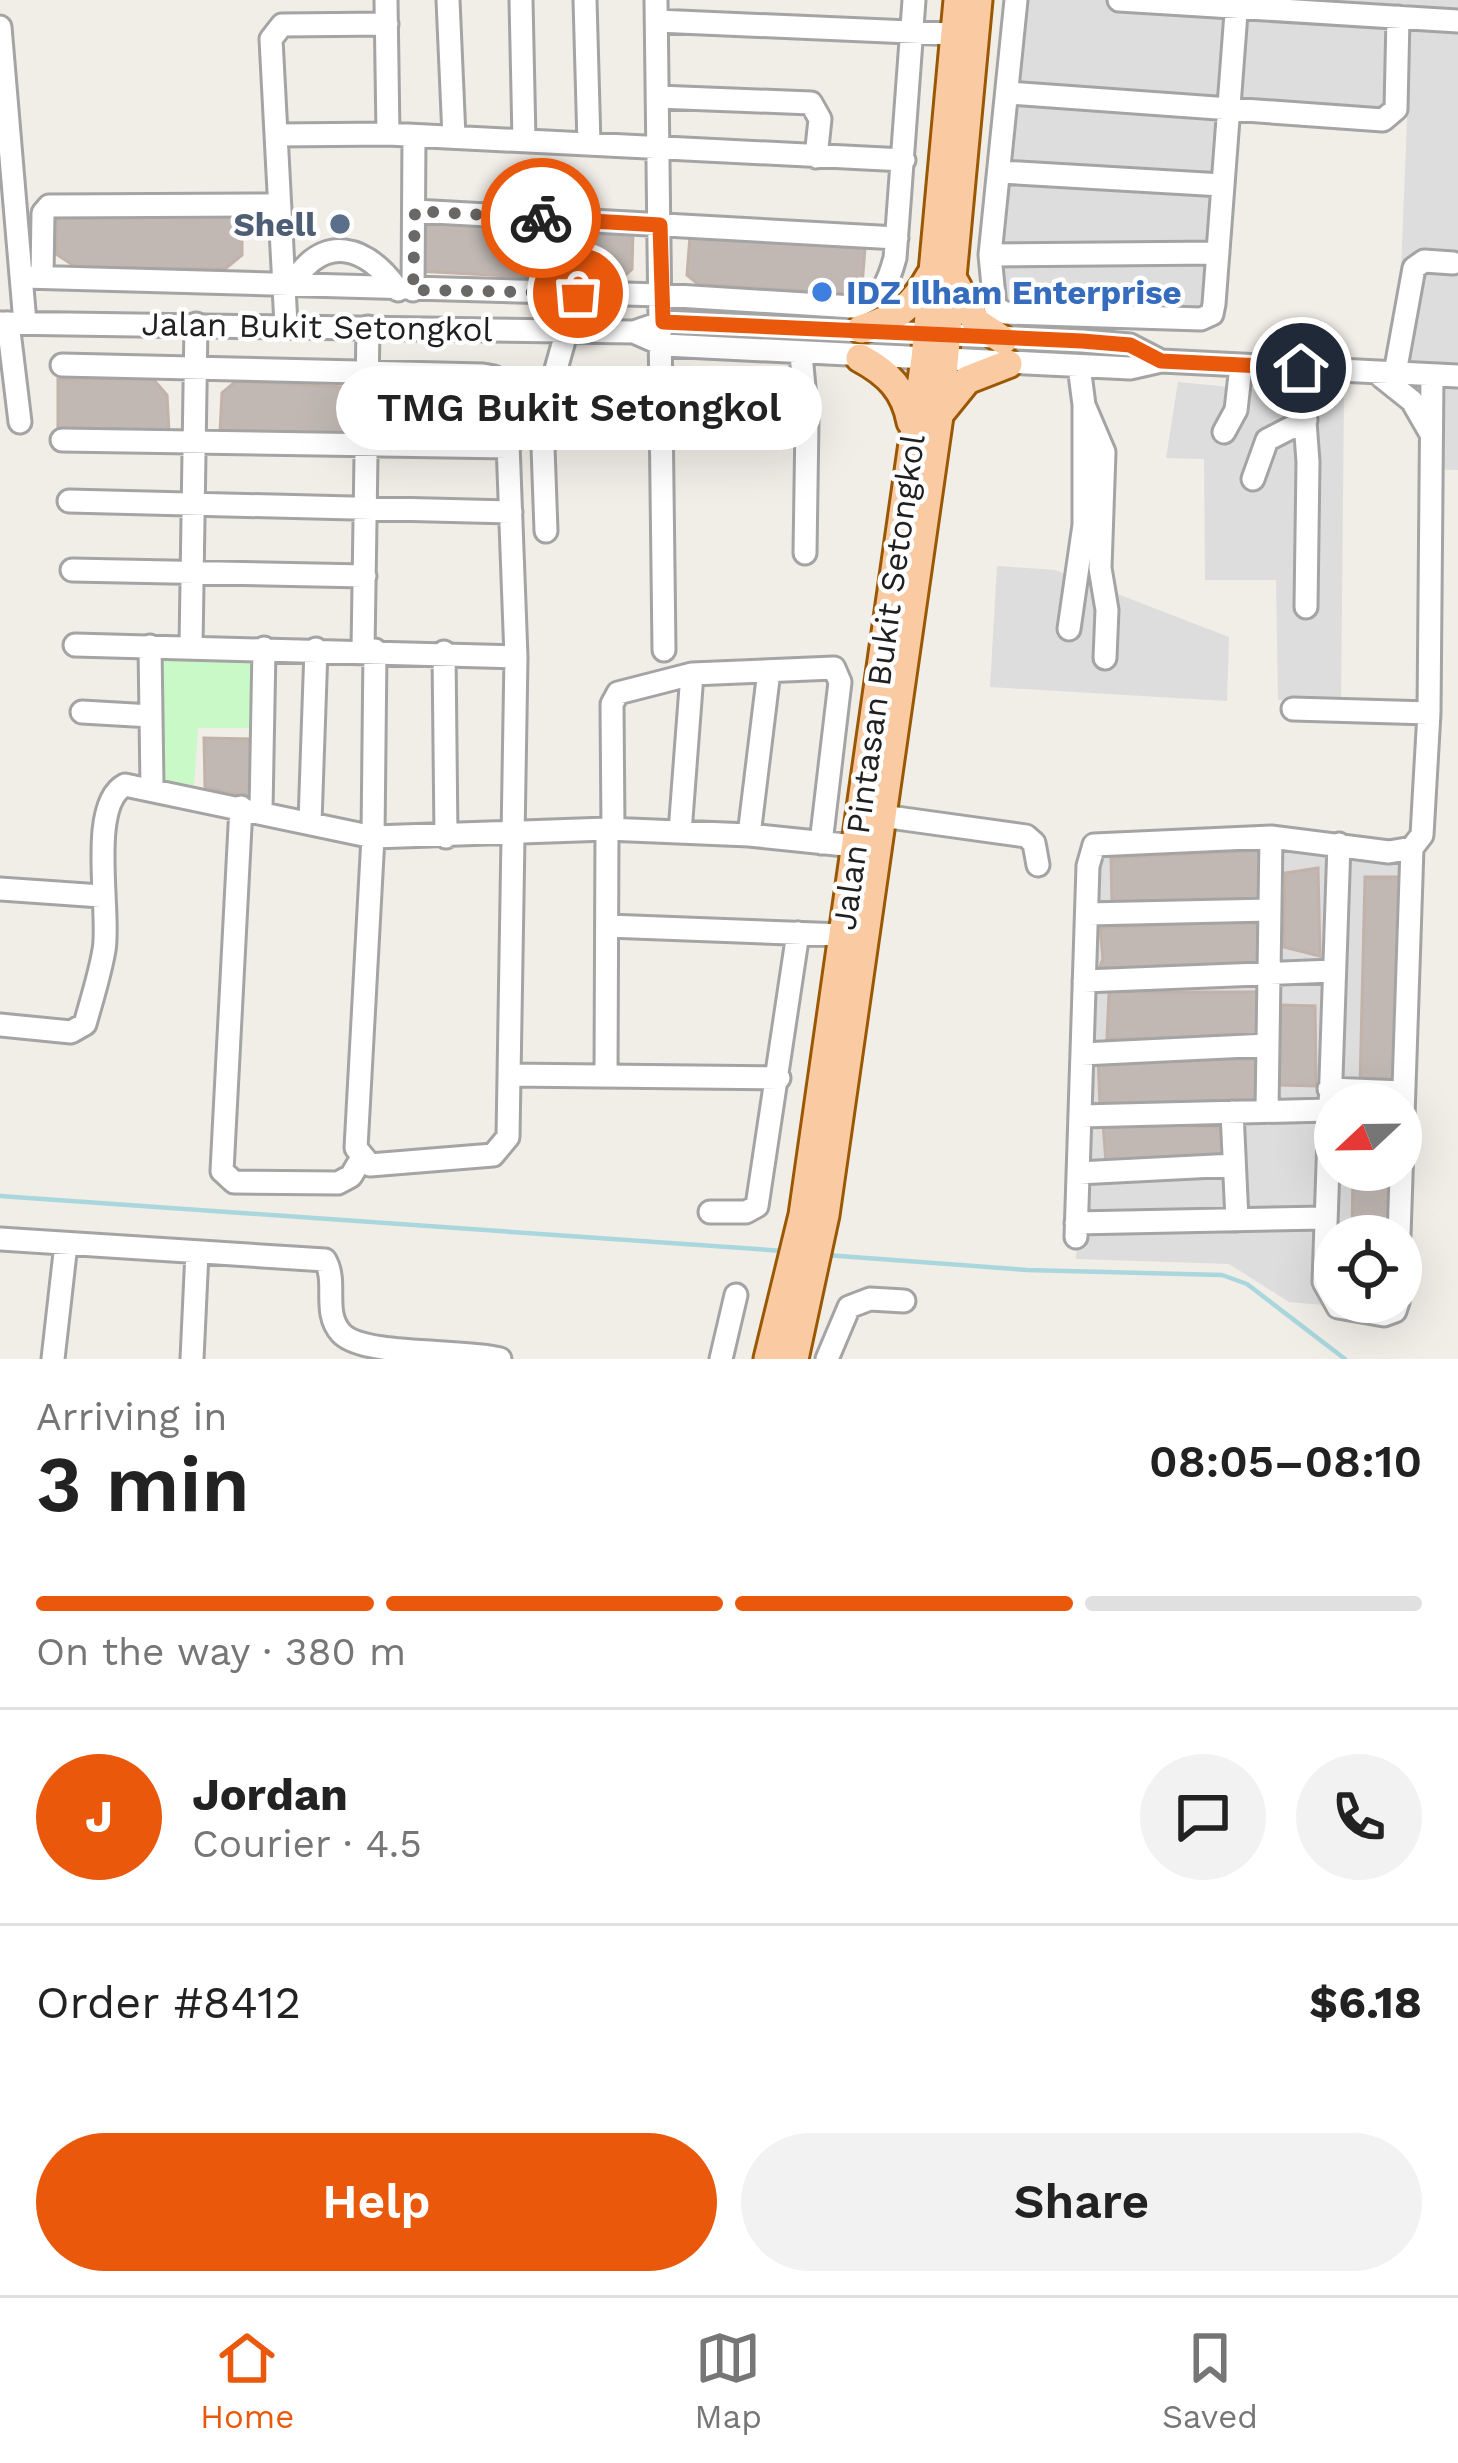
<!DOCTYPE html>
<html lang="en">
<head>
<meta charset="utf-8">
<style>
	body { margin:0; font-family:"Work Sans",sans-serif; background:#f2f2f2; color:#222; height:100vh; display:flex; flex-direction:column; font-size:45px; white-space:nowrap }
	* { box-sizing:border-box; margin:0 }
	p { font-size:39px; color:#767676 }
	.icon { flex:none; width:66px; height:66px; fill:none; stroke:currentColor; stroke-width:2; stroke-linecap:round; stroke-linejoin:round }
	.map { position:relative; height:1359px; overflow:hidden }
	.side { display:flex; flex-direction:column; background:#fff; flex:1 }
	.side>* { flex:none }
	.needle { width:78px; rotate:248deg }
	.tools { position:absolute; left:1314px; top:1083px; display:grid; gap:24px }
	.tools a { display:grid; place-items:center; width:108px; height:108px; border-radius:50%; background:#fff; box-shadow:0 12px 48px #0002; font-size:60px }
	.pin { position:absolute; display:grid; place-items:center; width:102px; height:102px; color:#fff; margin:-51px; border:6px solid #fff; border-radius:50%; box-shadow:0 3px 12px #0007 }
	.courier { position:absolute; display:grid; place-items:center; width:120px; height:120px; margin:-60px; border:9px solid #ea580c; border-radius:50%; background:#fff; color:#222; box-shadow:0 3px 15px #0007 }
	.bubble { position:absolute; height:84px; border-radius:42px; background:#fff; box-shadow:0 12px 48px #0002; font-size:39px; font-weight:600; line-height:84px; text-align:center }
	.overview em { font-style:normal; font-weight:600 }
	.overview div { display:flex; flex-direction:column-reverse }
	.overview { display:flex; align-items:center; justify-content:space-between; height:204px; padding:0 36px }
	h1 { font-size:78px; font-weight:600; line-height:90px }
	.bar { display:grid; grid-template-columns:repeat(4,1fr); gap:18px 12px; align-content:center; height:144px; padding:0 36px }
	.bar i { height:15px; border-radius:9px; background:#e0e0e0 }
	.bar .selected { background:#ea580c }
	.bar p { grid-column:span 4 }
	.line { display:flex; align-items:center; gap:30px; padding:0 36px; border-top:3px solid #e0e0e0 }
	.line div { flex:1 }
	.round { display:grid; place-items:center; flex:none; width:126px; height:126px; border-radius:63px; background:#f2f2f2 }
	.action { display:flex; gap:24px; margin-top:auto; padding:24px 36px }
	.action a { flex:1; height:138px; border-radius:72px; background:#ea580c; color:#fff; font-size:48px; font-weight:600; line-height:138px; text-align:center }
	.action a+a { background:#f2f2f2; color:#222 }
	.tabs { display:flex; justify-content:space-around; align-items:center; height:168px; border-top:3px solid #e0e0e0; background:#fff; font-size:33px; color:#767676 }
	.tabs a { display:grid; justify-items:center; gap:6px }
	.tabs .selected { color:#ea580c }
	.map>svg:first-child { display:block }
	.residential { fill:#deddde }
	.park { fill:#c8f9c6 }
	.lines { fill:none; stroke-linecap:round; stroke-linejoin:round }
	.stream { stroke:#a9d7dd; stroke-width:4.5 }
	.building { fill:#c1b8b3; stroke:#c2b2aa; stroke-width:3 }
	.minor-casing { stroke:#a4a4a4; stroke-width:27 }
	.major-casing { stroke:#9a5803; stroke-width:33 }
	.minor { stroke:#fff; stroke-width:21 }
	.major { stroke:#facba3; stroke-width:27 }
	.done { stroke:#696866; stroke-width:12; stroke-dasharray:0 21.6 }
	.route { stroke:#ea580c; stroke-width:15 }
	.service-dot { fill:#5c6f8a; stroke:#fff; stroke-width:4.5 }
	.shop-dot { fill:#3f7fe0; stroke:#fff; stroke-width:4.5 }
	.labels { text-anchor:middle; stroke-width:9; stroke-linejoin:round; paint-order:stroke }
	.service-label { font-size:33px; font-weight:bold; fill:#4e5e75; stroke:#fff; text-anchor:end }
	.shop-label { font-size:33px; font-weight:bold; fill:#366cbe; stroke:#fff; text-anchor:start }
	.street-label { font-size:33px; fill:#202020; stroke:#fff }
</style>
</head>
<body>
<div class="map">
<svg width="1458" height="1359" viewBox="0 0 1458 1359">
	<rect width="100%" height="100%" fill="#f1ede7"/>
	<path class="residential" d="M1014,0H1458V470L1427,469L1428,376L1397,374L1411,18L1389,117L1223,107L1210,323L992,307Z
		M1178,382L1344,398L1341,700H1278L1276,580H1205L1204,459L1166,458Z
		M997,566L1055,570L1229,637L1227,701L990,687Z
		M1270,840L1385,862L1408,858L1399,1104H1335V1170H1397L1395,1236H1335V1302H1392V1311L1289,1302L1229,1264L1076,1259L1092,855Z"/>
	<path class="park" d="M158,654L257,655L258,728H198L194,786L161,779Z"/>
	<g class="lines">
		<path class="stream" d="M0,1196L784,1251
			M826,1255L1027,1270L1222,1275L1247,1284L1345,1359"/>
	</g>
	<path class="building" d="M56,213L242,214V255L225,269L76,267L56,254Z
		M419,222L633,229L632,269L618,282L417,271Z
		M690,236L865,248L862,286L851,294L698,284L687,275Z
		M58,379H153L167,395L169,432L58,431Z
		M236,381L360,388L359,436L220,432L222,393Z
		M377,389L473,393L484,405V441L375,439Z
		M204,738L250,739V798L205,787Z
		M1268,850L1269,901L1112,903L1111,858Z
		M1318,868L1320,956L1284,947L1285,873Z
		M1365,877H1401L1397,1085L1360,1087Z
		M1264,920L1257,966L1098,971L1103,959L1100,928Z
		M1109,992H1260L1266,1036L1107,1039Z
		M1281,1005L1315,1006L1316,1086L1279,1085Z
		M1098,1058L1257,1059L1258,1108L1100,1105Z
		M1103,1123L1223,1127L1226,1161L1106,1163Z
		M1353,1170H1390V1236H1352Z"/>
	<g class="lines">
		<g class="minor-casing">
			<path id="minor" d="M386,0L388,134
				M448,0L454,137
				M521,0L524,140
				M585,0L589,144
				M656,0L664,650
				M1016,0L990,255L995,307L1005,313L1201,319L1212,314L1214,304L1237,0
				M1119,0L1458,21
				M657,21L955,34
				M0,27L25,323
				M1008,93L1383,120L1396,109L1398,17
				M658,97L811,103L820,119L816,157
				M277,135L388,134L904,160
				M1001,172L1222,185
				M415,211L897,238
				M990,255L1218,253
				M24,277L661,295L853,307C882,297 887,287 895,258L914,0
				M42,277L43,213L49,206L277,205
				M291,286C323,232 366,245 398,290
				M413,290L414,136
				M0,323L634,332L663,322L1082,341L1130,345L1161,361
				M8,323L20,422
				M286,325L271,39L282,25L387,24
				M634,332L664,345L1130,368L1161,361L1458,376
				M801,354L807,421L805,553
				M62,365L483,375L494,377L506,390L516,657L508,1137L493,1155L370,1165L356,1148L373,837L375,650
				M1079,366L1084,405L1104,452L1100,568L1107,610L1105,658
				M1301,367L1308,462L1306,607
				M1377,373L1412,401L1431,434
				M1395,373L1414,268L1424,261L1453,263
				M1224,432L1236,410L1241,366
				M62,440L509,447
				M1253,479L1267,440L1306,420
				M69,501L511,512
				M546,531L542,419L567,330
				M72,570L365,576
				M1069,629L1084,525V405
				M75,645L516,657
				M150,646L152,787
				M191,647L196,324
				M363,650L368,327
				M444,652L446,837
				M1293,709L1429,713
				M82,712L151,716
				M241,807L222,1171L234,1182L338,1183L351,1176L361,1159
				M261,810L264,648
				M882,816L1026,836L1034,843L1038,865
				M310,822L316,649
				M613,829L612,704L618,693L692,674L834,668L840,682L821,843
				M680,832L692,674
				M749,835L769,671
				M1339,844L1324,1282L1338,1307L1384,1315L1395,1311L1398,1302
				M0,889L101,896
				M1087,914L1270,910
				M608,926L843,935
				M1084,981L1333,971
				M0,1025L71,1032L85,1024C92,999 100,974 104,950C111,914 87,805 125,785L373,837L607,829L749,835L855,846
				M1082,1054L1268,1045
				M509,1075L779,1078
				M606,1076L607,829
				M1329,1089L1403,1092
				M1267,1111L1271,837
				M1232,1112L1237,1220
				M1080,1116L1328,1110
				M1078,1173L1234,1165
				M710,1212H746L757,1206L798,933
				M1076,1223L1324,1218
				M1399,1236L1412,848L1422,835L1429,713L1432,375
				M1076,1237L1088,866L1094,845L1271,837L1389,852L1412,848
				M0,1239L325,1260C338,1282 322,1312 341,1333C363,1357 463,1349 500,1359
				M53,1359L66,1244
				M192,1359L197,1252
				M721,1359L736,1295
				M827,1359L849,1307L870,1299L904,1301"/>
		</g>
		<g class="major-casing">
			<path id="major" d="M955,283L976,322L1003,340
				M861,329C895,319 913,307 930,276
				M860,358C888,373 905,390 911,422
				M941,412L967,380L1008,364
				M768,1359L803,1215L925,359L958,0
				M794,1359L825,1215L939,416L978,0"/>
		</g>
		<use href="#minor" class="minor"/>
		<use href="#major" class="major"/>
	</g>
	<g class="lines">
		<path class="done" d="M541,218L415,211L413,290L578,293"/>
		<path class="route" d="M541,218L660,225L663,322L1082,341L1130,345L1161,361L1301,368"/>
	</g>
	<circle class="service-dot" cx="340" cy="224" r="12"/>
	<circle class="shop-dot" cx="822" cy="292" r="12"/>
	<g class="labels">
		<g class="service-label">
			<text x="316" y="236">Shell</text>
		</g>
		<g class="shop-label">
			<text x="846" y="304">IDZ Ilham Enterprise</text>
		</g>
		<g class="street-label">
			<text transform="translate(317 326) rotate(1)" y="12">Jalan Bukit Setongkol</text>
			<text transform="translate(878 682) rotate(-82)" y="12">Jalan Pintasan Bukit Setongkol</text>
		</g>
	</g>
</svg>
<div class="tools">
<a><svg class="needle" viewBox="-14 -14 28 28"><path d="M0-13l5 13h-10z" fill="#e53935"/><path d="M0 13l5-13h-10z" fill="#767676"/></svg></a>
<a><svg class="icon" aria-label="locate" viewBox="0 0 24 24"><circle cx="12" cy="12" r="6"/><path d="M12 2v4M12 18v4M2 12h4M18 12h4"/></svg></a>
</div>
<div class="pin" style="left:578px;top:293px;background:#ea580c"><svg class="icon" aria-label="bag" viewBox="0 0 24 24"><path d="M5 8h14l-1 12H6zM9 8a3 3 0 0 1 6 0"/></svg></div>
<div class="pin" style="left:1301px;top:368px;background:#1f2937"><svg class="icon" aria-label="home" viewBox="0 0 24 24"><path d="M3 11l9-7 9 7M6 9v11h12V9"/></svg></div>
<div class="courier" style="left:541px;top:218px"><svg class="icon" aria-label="bike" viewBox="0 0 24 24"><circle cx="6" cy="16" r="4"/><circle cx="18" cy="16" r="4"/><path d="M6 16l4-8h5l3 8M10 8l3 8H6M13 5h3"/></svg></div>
<div class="bubble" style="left:336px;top:366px;width:486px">TMG Bukit Setongkol</div>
</div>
<section class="side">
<div class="overview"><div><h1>3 min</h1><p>Arriving in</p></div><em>08:05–08:10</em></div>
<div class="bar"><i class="selected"></i><i class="selected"></i><i class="selected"></i><i></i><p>On the way · 380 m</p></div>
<div class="line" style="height:216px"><b class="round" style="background:#ea580c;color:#fff">J</b><div><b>Jordan</b><p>Courier · 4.5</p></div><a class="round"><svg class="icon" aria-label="chat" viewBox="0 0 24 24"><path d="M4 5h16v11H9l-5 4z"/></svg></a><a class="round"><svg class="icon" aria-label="phone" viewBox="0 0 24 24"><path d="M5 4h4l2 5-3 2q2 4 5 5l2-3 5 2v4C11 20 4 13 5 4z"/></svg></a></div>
<div class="line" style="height:156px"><div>Order #8412</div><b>$6.18</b></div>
<div class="action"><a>Help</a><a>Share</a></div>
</section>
<nav class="tabs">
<a class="selected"><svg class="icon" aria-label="home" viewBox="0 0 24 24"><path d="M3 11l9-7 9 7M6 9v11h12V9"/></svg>Home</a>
<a><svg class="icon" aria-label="map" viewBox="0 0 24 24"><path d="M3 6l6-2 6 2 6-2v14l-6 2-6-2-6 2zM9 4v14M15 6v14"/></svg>Map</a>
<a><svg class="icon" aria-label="saved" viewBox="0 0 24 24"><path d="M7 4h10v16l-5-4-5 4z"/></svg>Saved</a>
</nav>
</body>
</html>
